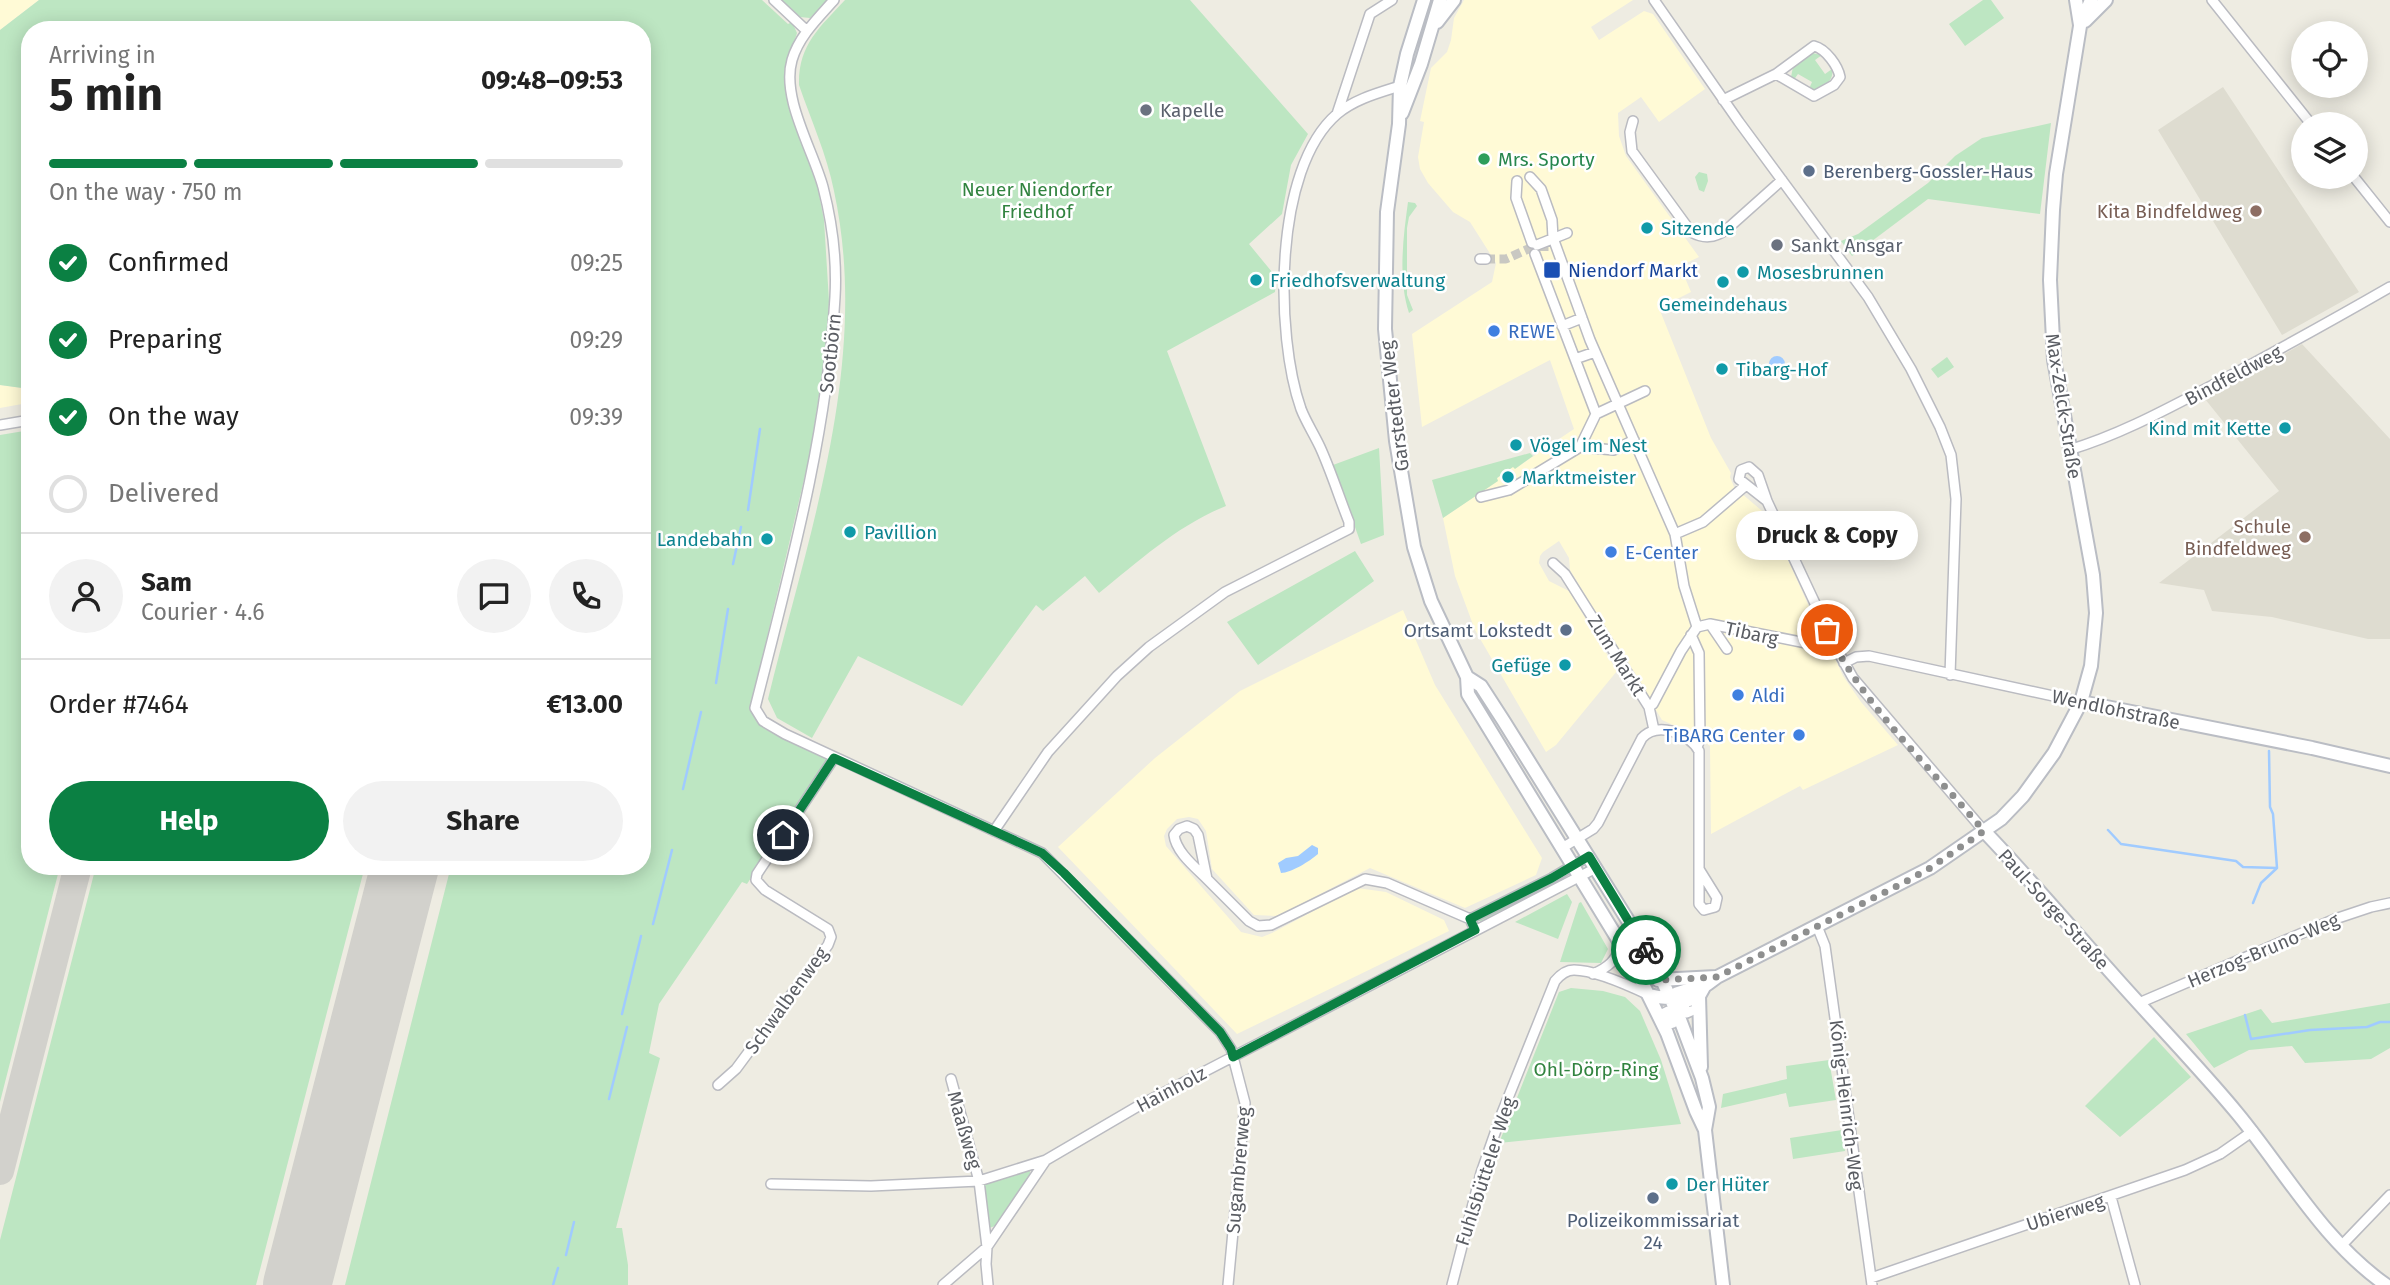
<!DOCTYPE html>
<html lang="en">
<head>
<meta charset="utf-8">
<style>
	body { margin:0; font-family:"Fira Sans",sans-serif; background:#f2f2f2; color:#222; height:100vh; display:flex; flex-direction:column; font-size:26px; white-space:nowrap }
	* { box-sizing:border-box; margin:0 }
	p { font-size:23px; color:#767676 }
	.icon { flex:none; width:38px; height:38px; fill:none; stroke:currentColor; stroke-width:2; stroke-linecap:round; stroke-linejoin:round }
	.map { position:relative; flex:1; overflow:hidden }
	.side { position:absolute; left:21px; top:21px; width:630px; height:854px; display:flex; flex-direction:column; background:#fff; border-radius:28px; box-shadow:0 4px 18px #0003 }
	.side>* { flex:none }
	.buttons { position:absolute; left:2291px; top:21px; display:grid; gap:14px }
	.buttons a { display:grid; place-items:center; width:77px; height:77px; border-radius:50%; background:#fff; box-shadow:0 4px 18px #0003; font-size:35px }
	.pin { position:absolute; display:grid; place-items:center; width:60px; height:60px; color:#fff; margin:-30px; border:4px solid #fff; border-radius:50%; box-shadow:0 2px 7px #0007 }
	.courier { position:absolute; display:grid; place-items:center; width:70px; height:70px; margin:-35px; border:5px solid #0b8043; border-radius:50%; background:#fff; color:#222; box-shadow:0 2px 9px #0007 }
	.bubble { position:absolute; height:49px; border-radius:24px; background:#fff; box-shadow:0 4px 18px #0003; font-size:23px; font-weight:700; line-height:49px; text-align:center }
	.head em { font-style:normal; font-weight:700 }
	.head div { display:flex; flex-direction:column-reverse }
	.head { display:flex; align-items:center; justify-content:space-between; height:119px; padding:0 28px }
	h1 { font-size:46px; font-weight:700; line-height:52px }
	.bar { display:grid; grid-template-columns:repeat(4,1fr); gap:10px 7px; align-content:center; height:84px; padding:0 28px }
	.bar i { height:9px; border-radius:5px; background:#e0e0e0 }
	.bar .selected { background:#0b8043 }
	.bar p { grid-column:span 4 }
	.line { display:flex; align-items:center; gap:18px; padding:0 28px; border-top:2px solid #e0e0e0 }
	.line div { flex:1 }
	.round { display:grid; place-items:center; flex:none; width:74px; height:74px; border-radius:37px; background:#f2f2f2 }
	ol { padding:0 28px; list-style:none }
	li { display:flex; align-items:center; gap:21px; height:77px }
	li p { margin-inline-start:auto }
	li .icon { padding:7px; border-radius:50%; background:#0b8043; color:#fff; stroke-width:4 }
	li:last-child { color:#767676 }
	li i { width:38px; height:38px; border:4px solid #e0e0e0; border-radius:50% }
	.button { display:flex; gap:14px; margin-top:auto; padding:14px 28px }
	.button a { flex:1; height:80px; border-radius:42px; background:#0b8043; color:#fff; font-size:28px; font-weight:700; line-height:80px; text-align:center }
	.button a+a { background:#f2f2f2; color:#222 }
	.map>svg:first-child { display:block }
	.commercial { fill:#fffad6 }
	.education { fill:#dedcd0 }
	.green { fill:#bde6c2 }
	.water { fill:#a0cbff }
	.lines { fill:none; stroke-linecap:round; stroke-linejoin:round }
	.stream { stroke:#a0cbff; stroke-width:2.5 }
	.taxiway { stroke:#d2d1cc; stroke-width:28 }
	.runway { stroke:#d2d1cc; stroke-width:68 }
	.street-tunnel { stroke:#c9c8c2; stroke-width:9; stroke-dasharray:9 4.5; stroke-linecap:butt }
	.street-casing { stroke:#babbc1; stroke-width:12 }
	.secondary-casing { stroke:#babdc4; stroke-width:16 }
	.street { stroke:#fff; stroke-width:9 }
	.secondary { stroke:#fff; stroke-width:12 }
	.done { stroke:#8e8f8f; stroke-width:7; stroke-dasharray:0 12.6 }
	.route { stroke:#0b8043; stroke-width:9 }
	.worship-dot { fill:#6b7280; stroke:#fff; stroke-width:2.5 }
	.leisure-dot { fill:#2e9e5b; stroke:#fff; stroke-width:2.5 }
	.service-dot { fill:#5c6f8a; stroke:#fff; stroke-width:2.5 }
	.education-dot { fill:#8d6e63; stroke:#fff; stroke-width:2.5 }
	.culture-dot { fill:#0f9aa8; stroke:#fff; stroke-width:2.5 }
	.transit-dot { fill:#1a4fb4; stroke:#fff; stroke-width:2.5 }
	.shop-dot { fill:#3f7fe0; stroke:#fff; stroke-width:2.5 }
	.labels { text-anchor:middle; stroke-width:5; stroke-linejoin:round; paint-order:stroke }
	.worship-label { font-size:19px; fill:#5b616d; stroke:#fff; text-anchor:start }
	.leisure-label { font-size:19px; fill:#27864d; stroke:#fff; text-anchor:start }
	.service-label { font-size:19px; fill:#4e5e75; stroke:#fff; text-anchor:start }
	.park-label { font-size:19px; fill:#31833f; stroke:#fff }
	.education-label { font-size:19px; fill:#785e54; stroke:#fff; text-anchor:end }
	.culture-label { font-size:19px; fill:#0d838f; stroke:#fff; text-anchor:start }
	.transit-label { font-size:19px; fill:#164399; stroke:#fff; text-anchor:start }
	.shop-label { font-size:19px; fill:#366cbe; stroke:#fff; text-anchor:start }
	.street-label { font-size:19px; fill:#5a5d63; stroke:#fff }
</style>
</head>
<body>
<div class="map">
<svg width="2390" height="1285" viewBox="0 0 2390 1285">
	<rect width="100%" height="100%" fill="#eeece2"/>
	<path class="commercial" d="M0,0H39L0,30Z
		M1464,0H1633L1591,27L1599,40L1644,11L1653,14L1705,89L1659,122L1641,97L1618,113L1619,136L1626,156L1699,257L1680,266L1691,292L1659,308L1711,438L1731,473L1730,477L1734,487L1768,516L1825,642L1828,643L1843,676L1861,702L1898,745L1803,790L1800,786L1711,834L1710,746L1691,733L1662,720L1570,570L1569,558L1559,541L1543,552L1540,556L1539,563L1549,581L1569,591L1617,671L1556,745L1546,752L1475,630L1455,576L1443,518L1497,481L1496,479L1514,466L1516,468L1574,429L1550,360L1422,427L1412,334L1492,282L1496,263L1470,222L1453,212L1428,183L1420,169L1418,157L1424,122L1420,121L1431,68L1447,52L1451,40L1454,18Z
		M0,385L23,388L22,404L0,408Z
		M1403,610L1435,685L1542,858L1536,875L1465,908L1370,868L1278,916L1254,915L1212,869L1206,831L1198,819L1189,817L1177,819L1167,829L1164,836L1166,846L1241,932L1262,937L1272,933L1357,888L1386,892L1444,920L1449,931L1237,1034L1058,847L1155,758L1240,691Z"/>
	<path class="education" d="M2223,87L2359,292L2282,335L2158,130Z
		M2302,344L2390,439V639H2368L2272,617L2212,611L2204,590L2159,583L2279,491L2205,399Z"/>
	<path class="green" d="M39,0H762L788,24L792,22L797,33L786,68L785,90L818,189L824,220L829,301L827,343L810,454L751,706L754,716L765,729L828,760L747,884L742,882L659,1004L649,1053L660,1058L616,1228H622L628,1265V1285H345L451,866H642V30H30V408L22,409V388L0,385V30Z
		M782,0H829L810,18L800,17Z
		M845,0H1190L1308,134L1291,165L1282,214L1249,244L1276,277L1275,292L1167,351L1226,506C1178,525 1139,561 1099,593L1085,576L1043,611L1036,605L962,706L858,656L812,738L777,718L768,699C808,535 871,362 834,191C827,155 811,120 799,85C798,45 820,27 845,0Z
		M1983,0H1991L2004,18L1965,46L1949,24Z
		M1812,53L1822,55L1815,60L1825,74L1832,69C1835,81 1820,92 1809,89L1812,82L1798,74L1793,81L1791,77L1793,67Z
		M2051,123L2040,214L1928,199L1852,256L1841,241L1858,234L1928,183L1955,156L1982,138Z
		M1699,172L1707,174L1708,181L1704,192L1699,190L1695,177Z
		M1408,202L1415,203L1417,206L1409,217L1407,228V295L1413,310L1409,313C1398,279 1403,238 1408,202Z
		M1947,357L1954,367L1938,378L1931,369Z
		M30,430V866H60L0,1102V435Z
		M1379,448L1384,535L1361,544L1333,465Z
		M1530,453L1533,456L1515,469L1513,467L1497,478L1498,481L1443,518L1432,480Z
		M1355,551L1374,581L1258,665L1227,622Z
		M96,866H365L256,1285H0V1240Z
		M1557,879L1559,882L1483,922L1478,920Z
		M1567,894L1572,902L1558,939L1515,922Z
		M1581,902L1608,949L1601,963L1560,962L1579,903Z
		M1571,988L1603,991L1625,997L1640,1011L1661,1060L1681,1124L1499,1143L1559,992Z
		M2390,1003V1048L2371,1059L2305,1063L2292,1046L2249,1050L2214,1068L2186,1034L2261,1009L2272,1023Z
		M2154,1037L2191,1077L2120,1137L2085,1106Z
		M1829,1060L1836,1100L1789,1107L1786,1093L1721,1108L1723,1094L1787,1079L1786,1066Z
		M1842,1130L1845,1151L1793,1159L1790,1138Z
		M1026,1169L1030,1170V1175L995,1226L989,1228L983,1188L984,1185Z"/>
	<path class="water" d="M1769 364a8 8 0 1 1 16 0a8 8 0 1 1-16 0Z
		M1312,845L1318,848V854C1310,861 1291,873 1281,873L1278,863L1286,858L1298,856Z"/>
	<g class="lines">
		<path class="stream" d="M748,510L760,429
			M733,564L741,527
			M716,683L728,609
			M683,789L701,712
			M2108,830L2121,844L2236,861L2243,867L2277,868
			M2253,903L2261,883L2277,868L2273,814L2270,807L2269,751
			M653,924L672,850
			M622,1014L641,936
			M2245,1015L2251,1039L2310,1030L2367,1027L2380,1022H2390
			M609,1099L627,1027
			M566,1255L574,1222
			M553,1285L558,1268"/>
		<path class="taxiway" d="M384,947L393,903L390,866
			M0,1171L78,866"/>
		<path class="runway" d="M297,1285L405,866"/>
		<path class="street-tunnel" d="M1544,251V247
			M1486,259H1506L1537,245"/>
		<g class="street-casing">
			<path id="street" d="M774,0L807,31
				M834,0C818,18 799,36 792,60C781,98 813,150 823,187C832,222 837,262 835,297C827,437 789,573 755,708L763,721L785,734L1042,853L1220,1032L1231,1049L1245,1103L1228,1285
				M1654,0L1739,122L1868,297L1911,369L1940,427L1951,455L1956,499L1950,675
				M2212,0L2311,124
				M1723,100L1776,74L1814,46C1826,49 1838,66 1840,77L1834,85L1814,96L1776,74
				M1337,114L1370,14L1392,0
				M1633,121L1630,132L1632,151L1691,232C1704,239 1714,238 1726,230L1782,180
				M1530,177L1541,189L1552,220L1553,238L1590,340L1675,534L1684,586L1697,627
				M2354,177L2390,222
				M1517,181L1516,198L1532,243
				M1537,245L1567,233
				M1535,254L1596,414
				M1480,259H1486
				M1562,326L1582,318
				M1575,359L1595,352
				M0,425L30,420
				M1580,447L1614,450L1634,440
				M2069,450C2119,435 2165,410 2211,386C2271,354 2331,321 2390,287
				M1749,467L1758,475L1767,501L1739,479L1741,470Z
				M1481,497L1509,490L1580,447L1596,414L1645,391
				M1767,501L1835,646L1853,678L1984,831
				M1675,534L1703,522L1745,486
				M1553,563L1565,574L1649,707L1654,730
				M1710,624L1727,649
				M1691,635L1699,653L1700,740L1697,747
				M1844,663L1856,657L1869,656L2081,702
				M1649,707L1653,704L1681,651L1697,627L1710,624L1831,648L1835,646
				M1187,826L1194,829L1198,835L1207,879C1195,867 1176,852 1174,835L1179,829Z
				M994,831L1048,752L1117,676L1149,647L1225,592L1349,529V522C1339,497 1331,471 1320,447C1314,434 1306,422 1301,409C1275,335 1273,169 1337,114C1355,99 1378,93 1400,86
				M1562,848L1593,829L1598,823L1642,738C1657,721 1689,733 1699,751V904L1704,910L1715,907L1717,898L1699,869
				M1207,879L1249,921L1258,926L1271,925L1365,879L1387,883L1470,919L1475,930
				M1470,919L1552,878L1589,856
				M1817,926L1825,946L1872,1285
				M1641,953L1646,962L1643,964L1638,955Z
				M1593,974C1609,967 1615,961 1622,945
				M1695,986L1696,988L1677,994L1676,992Z
				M1697,998L1696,1009L1687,1013L1683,1004Z
				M2139,1003L2335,919L2371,907L2390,903
				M1668,1011L1673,1023L1670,1024L1664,1013Z
				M951,1079L979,1181L987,1247L986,1264L988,1285
				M718,1085L736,1069L828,945L831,937L828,929L765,890L756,880L757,874L834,758
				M771,1184L871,1186L979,1181L1046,1160
				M2111,1197L2135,1285
				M2342,1245L2390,1195
				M1871,1278L2185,1170L2220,1154L2253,1131
				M943,1285L987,1247L1046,1160L1140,1105L1596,868
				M1452,1285L1481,1173L1502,1113L1555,981C1560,975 1566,970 1574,970C1594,970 1630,986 1649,995"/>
		</g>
		<g class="secondary-casing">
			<path id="secondary" d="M1424,0L1407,54L1400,86L1399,124L1387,212L1385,329L1396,441L1414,547L1431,601L1467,677L1468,694L1633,964L1667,1033L1696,1111L1705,1130L1723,1285
				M2076,0L2080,25
				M2085,21L2106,0
				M1437,22L1454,0
				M1402,113L1421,64L1440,0
				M1467,677L1481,686L1503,720L1637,935L1662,980L1679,1017L1702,1078L1709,1107L1705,1130
				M2081,702L2312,748L2390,766
				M1984,831C2030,879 2072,929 2116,978C2156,1023 2198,1066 2237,1113C2285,1171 2323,1241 2386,1285
				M1658,980L1716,977
				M1649,995C1679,1003 1694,995 1717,977L1930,868L2001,819L2023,796L2054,753L2081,702L2091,666L2096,613L2093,575L2054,360L2050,280L2053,210L2056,174L2080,26L2091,0
				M1701,1067L1699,996L1704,987"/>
		</g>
		<use href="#street" class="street"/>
		<use href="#secondary" class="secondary"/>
	</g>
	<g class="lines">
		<path class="done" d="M1646,950L1662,980L1717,977L1905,882L1930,868L1984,831C1931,768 1862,705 1827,630"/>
		<path class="route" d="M783,835L834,758L1042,853L1064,873L1220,1032L1231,1049L1233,1057L1475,930L1470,919L1552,878L1589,856L1646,950"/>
	</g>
	<g class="worship-dot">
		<circle cx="1146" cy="110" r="7"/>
		<circle cx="1777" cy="245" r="7"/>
	</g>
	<circle class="leisure-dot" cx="1484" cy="159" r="7"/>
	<g class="service-dot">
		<circle cx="1809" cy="171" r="7"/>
		<circle cx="1566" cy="630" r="7"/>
		<circle cx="1653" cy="1198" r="7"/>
	</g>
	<g class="education-dot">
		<circle cx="2256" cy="211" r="7"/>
		<circle cx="2305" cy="537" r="7"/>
	</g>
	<g class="culture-dot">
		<circle cx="1647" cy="228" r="7"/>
		<circle cx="1743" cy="272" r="7"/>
		<circle cx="1256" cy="280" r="7"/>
		<circle cx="1723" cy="282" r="7"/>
		<circle cx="1722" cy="369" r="7"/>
		<circle cx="2285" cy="428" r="7"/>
		<circle cx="1516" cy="445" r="7"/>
		<circle cx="1508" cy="477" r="7"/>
		<circle cx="850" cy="532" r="7"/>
		<circle cx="767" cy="539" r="7"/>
		<circle cx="1565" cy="665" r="7"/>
		<circle cx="1672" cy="1184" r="7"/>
	</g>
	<rect class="transit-dot" x="1543" y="261" width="18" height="18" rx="3.5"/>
	<g class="shop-dot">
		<circle cx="1494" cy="331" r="7"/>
		<circle cx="1611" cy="552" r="7"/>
		<circle cx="1738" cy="695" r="7"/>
		<circle cx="1799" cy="735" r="7"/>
	</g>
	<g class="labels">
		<g class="worship-label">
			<text x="1160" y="117">Kapelle</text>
			<text x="1791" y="252">Sankt Ansgar</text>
		</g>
		<g class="leisure-label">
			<text x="1498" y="166">Mrs. Sporty</text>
		</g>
		<g class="service-label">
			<text x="1823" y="178">Berenberg-Gossler-Haus</text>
			<text x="1552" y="637" text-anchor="end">Ortsamt Lokstedt</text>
			<text x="1653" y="1227" text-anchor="middle">Polizeikommissariat<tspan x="1653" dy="22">24</tspan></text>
		</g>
		<g class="park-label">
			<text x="1037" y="196">Neuer Niendorfer<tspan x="1037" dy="22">Friedhof</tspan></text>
			<text x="1596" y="1076">Ohl-Dörp-Ring</text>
		</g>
		<g class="education-label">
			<text x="2242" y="218">Kita Bindfeldweg</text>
			<text x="2291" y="533">Schule<tspan x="2291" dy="22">Bindfeldweg</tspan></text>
		</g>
		<g class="culture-label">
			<text x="1661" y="235">Sitzende</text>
			<text x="1757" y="279">Mosesbrunnen</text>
			<text x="1270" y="287">Friedhofsverwaltung</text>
			<text x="1723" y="311" text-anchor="middle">Gemeindehaus</text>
			<text x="1736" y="376">Tibarg-Hof</text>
			<text x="2271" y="435" text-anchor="end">Kind mit Kette</text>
			<text x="1530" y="452">Vögel im Nest</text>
			<text x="1522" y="484">Marktmeister</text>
			<text x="864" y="539">Pavillion</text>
			<text x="753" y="546" text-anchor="end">Landebahn</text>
			<text x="1551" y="672" text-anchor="end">Gefüge</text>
			<text x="1686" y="1191">Der Hüter</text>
		</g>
		<g class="transit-label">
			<text x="1568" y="277">Niendorf Markt</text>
		</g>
		<g class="shop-label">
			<text x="1508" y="338">REWE</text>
			<text x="1625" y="559">E-Center</text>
			<text x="1752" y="702">Aldi</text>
			<text x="1785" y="742" text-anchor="end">TiBARG Center</text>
		</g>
		<g class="street-label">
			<text transform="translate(830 353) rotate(-84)" y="7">Sootbörn</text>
			<text transform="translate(2233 375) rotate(-28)" y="7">Bindfeldweg</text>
			<text transform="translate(1394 406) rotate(-97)" y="7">Garstedter Weg</text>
			<text transform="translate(2064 406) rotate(81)" y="7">Max-Zelck-Straße</text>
			<text transform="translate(1752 633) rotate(12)" y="7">Tibarg</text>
			<text transform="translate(1617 655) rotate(58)" y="7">Zum Markt</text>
			<text transform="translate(2116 709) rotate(12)" y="7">Wendlohstraße</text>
			<text transform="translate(2054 909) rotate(48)" y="7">Paul-Sorge-Straße</text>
			<text transform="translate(2263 950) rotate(-23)" y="7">Herzog-Bruno-Weg</text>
			<text transform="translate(786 1000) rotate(-54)" y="7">Schwalbenweg</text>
			<text transform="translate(1171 1089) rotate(-28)" y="7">Hainholz</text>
			<text transform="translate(1847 1105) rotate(83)" y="7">König-Heinrich-Weg</text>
			<text transform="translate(965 1130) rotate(74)" y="7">Maaßweg</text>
			<text transform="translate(1238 1170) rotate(-85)" y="7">Sugambrerweg</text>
			<text transform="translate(1485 1171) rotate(-72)" y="7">Fuhlsbütteler Weg</text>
			<text transform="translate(2065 1212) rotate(-18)" y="7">Ubierweg</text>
		</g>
	</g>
</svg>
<div class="buttons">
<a><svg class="icon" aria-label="locate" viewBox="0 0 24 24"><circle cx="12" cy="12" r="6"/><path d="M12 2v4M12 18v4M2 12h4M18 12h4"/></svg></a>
<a><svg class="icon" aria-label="layers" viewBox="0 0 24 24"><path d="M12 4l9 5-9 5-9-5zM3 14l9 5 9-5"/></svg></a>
</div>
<div class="pin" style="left:1827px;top:630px;background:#ea580c"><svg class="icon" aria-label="bag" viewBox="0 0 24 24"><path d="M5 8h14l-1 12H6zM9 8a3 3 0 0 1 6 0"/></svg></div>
<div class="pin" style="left:783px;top:835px;background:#1f2937"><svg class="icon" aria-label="home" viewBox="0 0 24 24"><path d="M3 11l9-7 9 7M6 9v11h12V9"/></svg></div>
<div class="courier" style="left:1646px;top:950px"><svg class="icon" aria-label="bike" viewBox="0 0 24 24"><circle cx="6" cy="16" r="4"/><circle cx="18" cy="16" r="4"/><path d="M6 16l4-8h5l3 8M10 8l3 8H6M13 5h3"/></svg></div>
<div class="bubble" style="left:1736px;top:511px;width:182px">Druck &amp; Copy</div>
<section class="side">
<div class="head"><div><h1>5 min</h1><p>Arriving in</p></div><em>09:48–09:53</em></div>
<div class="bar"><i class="selected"></i><i class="selected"></i><i class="selected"></i><i></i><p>On the way · 750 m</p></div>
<ol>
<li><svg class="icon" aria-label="check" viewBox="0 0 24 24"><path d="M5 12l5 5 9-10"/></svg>Confirmed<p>09:25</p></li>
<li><svg class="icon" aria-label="check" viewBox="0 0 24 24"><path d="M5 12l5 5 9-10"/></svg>Preparing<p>09:29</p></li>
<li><svg class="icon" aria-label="check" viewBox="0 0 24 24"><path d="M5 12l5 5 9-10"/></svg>On the way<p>09:39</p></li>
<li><i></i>Delivered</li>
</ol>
<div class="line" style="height:126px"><a class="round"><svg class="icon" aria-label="person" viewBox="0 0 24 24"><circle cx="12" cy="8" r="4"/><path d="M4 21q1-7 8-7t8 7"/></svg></a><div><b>Sam</b><p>Courier · 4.6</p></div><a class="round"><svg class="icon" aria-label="chat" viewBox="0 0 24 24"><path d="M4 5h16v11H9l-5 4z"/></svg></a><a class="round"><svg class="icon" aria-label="phone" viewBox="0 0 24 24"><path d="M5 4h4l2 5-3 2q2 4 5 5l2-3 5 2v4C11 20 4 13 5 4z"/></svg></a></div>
<div class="line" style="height:91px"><div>Order #7464</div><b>€13.00</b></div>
<div class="button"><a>Help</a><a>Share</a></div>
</section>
</div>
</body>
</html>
